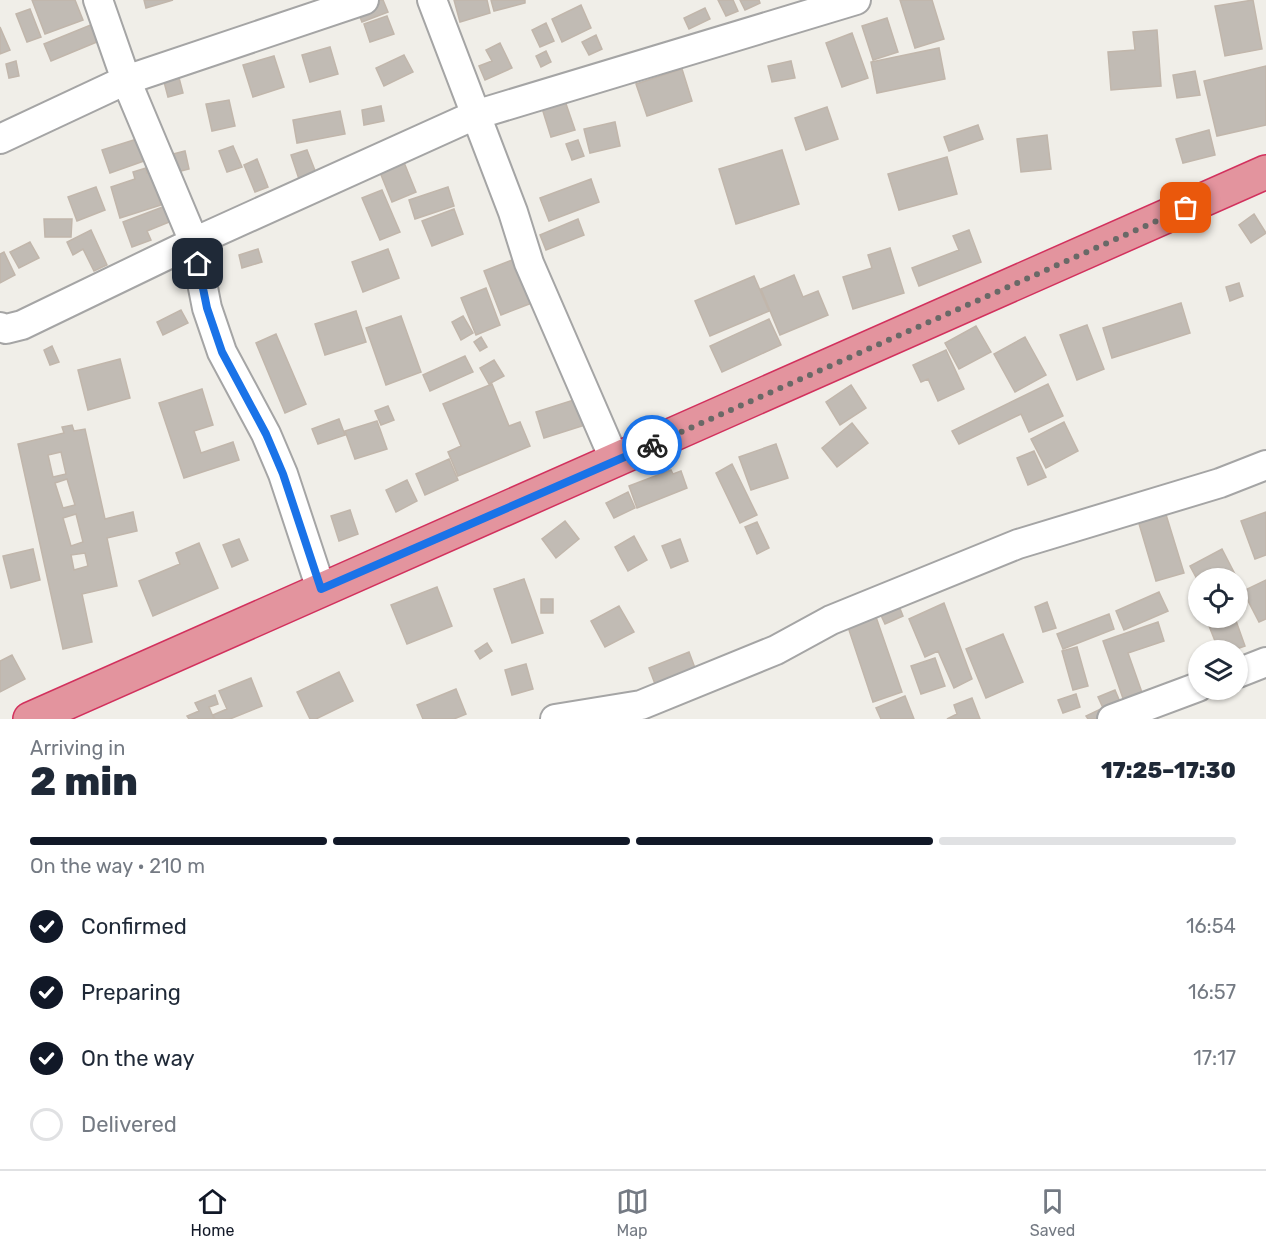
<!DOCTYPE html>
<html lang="en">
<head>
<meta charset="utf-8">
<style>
	body { margin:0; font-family:Rubik,sans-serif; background:#f2f2f3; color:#1f2937; height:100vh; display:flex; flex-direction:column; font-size:22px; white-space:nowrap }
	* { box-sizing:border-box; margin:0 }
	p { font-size:20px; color:#747a83 }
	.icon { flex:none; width:33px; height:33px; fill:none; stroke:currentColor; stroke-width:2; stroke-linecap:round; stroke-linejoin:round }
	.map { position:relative; height:719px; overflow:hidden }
	.panel { display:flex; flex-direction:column; background:#fff; flex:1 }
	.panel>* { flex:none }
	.controls { position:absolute; left:1188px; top:568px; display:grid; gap:12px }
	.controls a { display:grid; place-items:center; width:60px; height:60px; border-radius:50%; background:#fff; box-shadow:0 2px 4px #0004; font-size:30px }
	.pin { position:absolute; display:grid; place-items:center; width:51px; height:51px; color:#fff; margin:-26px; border-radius:12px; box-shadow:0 3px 9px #0006 }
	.courier { position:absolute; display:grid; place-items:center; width:60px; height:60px; margin:-30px; border:4px solid #1a73e8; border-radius:50%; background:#fff; color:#222; box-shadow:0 2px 8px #0007 }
	.summary em { font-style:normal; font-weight:800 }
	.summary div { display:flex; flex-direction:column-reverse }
	.summary { display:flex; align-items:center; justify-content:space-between; height:102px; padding:0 30px }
	h1 { font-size:39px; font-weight:800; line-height:45px }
	.bar { display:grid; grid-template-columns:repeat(4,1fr); gap:9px 6px; align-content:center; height:72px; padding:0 30px }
	.bar i { height:8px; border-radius:4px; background:#e0e1e3 }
	.bar .active { background:#111827 }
	.bar p { grid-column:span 4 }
	ol { padding:0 30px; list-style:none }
	li { display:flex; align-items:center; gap:18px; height:66px }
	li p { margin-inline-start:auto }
	li .icon { padding:6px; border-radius:50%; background:#111827; color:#fff; stroke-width:4 }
	li:last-child { color:#747a83 }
	li i { width:33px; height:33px; border:3px solid #e0e1e3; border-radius:50% }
	.tabs { display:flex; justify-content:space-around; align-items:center; height:84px; border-top:2px solid #e0e1e3; background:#fff; font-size:16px; color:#747a83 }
	.tabs a { display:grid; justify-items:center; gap:3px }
	.tabs .active { color:#111827 }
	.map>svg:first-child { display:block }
	.building { fill:#c1bbb4; stroke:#c1b6ab; stroke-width:1.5; fill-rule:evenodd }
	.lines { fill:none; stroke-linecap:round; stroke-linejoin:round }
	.minor-casing { stroke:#a5a5a5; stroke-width:32 }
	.highway-casing { stroke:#d2315d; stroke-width:36 }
	.minor { stroke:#fff; stroke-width:28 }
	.highway { stroke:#e3949e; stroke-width:33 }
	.done { stroke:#696967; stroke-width:6; stroke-dasharray:0 10.8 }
	.route { stroke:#1a73e8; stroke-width:8 }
</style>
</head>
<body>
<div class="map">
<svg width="1266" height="719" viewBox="0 0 1266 719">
	<rect width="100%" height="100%" fill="#f0eee8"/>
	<path class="building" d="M32,0H75L83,20L45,34Z
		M144,0H173L146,8Z
		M374,0H383L388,12L362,22L356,7Z
		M454,0H487L490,13L460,22Z
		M491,0H525V3L494,11Z
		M718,0H733L738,11L726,16Z
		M740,0H759L760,3L745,10Z
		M900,0H932L944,39L915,48Z
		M1253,0L1262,49L1225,56L1215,6Z
		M581,5L591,28L562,42L552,19Z
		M705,8L710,19L689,29L684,18Z
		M30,9L41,37L27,42L16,14Z
		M387,16L394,34L370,42L364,24Z
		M887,18L898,52L873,60L862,26Z
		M98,22L104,39L51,61L44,44Z
		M546,23L554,41L540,47L532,30Z
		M0,27L10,50L0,54Z
		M1157,30L1161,86L1111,90L1108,52L1135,50L1133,32Z
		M852,33L868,78L842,87L826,43Z
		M596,35L602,49L589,55L582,42Z
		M500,43L512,68L485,80L479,66L492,61L486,50Z
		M330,47L338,74L310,82L302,55Z
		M939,48L945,79L877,93L871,62Z
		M546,51L551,62L541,67L536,56Z
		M404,55L413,72L384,86L376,68Z
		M274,56L284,87L253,97L243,65Z
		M16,61L19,76L9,78L6,64Z
		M791,61L795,78L772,82L768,66Z
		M1266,66V125L1217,136L1204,81Z
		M682,69L692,101L647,116L636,84Z
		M1195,71L1200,95L1177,98L1173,75Z
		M178,74L183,93L168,97L163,78Z
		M564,98L575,130L551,137L541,105Z
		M229,100L235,126L212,131L206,104Z
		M381,106L384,121L364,125L362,110Z
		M827,107L838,139L806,150L795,118Z
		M340,111L345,134L297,143L293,120Z
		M615,122L620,146L590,153L584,129Z
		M978,125L983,139L949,151L944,137Z
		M1209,130L1215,155L1183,163L1176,139Z
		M1047,135L1051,169L1021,172L1017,139Z
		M137,139L144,161L110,173L102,150Z
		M578,140L584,156L572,160L566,144Z
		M233,146L242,167L227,172L219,151Z
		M307,150L316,173L299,179L291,155Z
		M782,150L799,204L736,224L719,169Z
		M185,151L189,169L173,173L169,155Z
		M401,155L416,192L392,202L377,165Z
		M947,157L957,194L899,210L888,174Z
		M257,159L268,187L255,192L244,165Z
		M146,168L147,173L151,172L161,205L120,218L111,187L135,179L133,172Z
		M591,179L599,202L549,221L540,198Z
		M96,187L105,210L77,221L68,197Z
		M448,187L454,206L415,219L409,200Z
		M382,190L400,232L380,240L362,198Z
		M168,205L174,220L147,231L151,240L132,247L123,222Z
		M454,209L463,234L432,246L422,221Z
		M1254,214L1266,233L1251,243L1239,225Z
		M44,219H72L71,237H45Z
		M578,219L584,235L546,250L540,235Z
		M91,230L107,265L94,271L83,249L73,255L67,242Z
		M969,230L981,262L919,286L912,268L959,250L953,236Z
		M30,242L39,258L19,268L10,252Z
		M890,248L904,293L853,309L843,277L872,268L868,255Z
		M258,249L262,262L242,268L239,255Z
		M388,249L399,278L363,292L352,262Z
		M4,252L15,275L0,283V254Z
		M520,257L537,301L501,315L484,271Z
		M794,275L803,297L818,291L828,315L780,335L761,289Z
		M754,276L769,311L710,336L695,301Z
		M1239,283L1243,296L1230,301L1226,287Z
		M486,288L500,325L476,335L461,298Z
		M1181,303L1190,333L1112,358L1103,328Z
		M181,310L188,323L163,335L157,322Z
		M356,311L366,342L325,355L315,324Z
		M401,316L421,372L386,385L366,328Z
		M463,316L473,333L461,340L452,322Z
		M769,319L781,345L722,372L710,346Z
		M1087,325L1104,369L1077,380L1060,335Z
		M976,326L991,352L959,369L945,343Z
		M276,334L306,404L285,413L256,343Z
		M481,337L487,347L480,351L474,342Z
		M1025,337L1046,375L1015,392L994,354Z
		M52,346L59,362L50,365L44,350Z
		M946,350L964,389L938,401L928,379L921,382L913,365Z
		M465,356L473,372L430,391L423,375Z
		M120,359L130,398L88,410L78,370Z
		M494,360L504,376L489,384L480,368Z
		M492,384L509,426L520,422L530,446L458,476L448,452L461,446L443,404Z
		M1048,384L1063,416L1029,432L1021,414L959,444L952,431Z
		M851,385L866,408L840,425L826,402Z
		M202,389L213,425L194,431L201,453L233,442L239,460L184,478L159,403Z
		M577,399L585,425L544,438L536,412Z
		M388,406L394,420L381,425L375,411Z
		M339,419L345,435L318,444L312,429Z
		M377,421L387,449L355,459L345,431Z
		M1064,422L1078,451L1046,468L1031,439Z
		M852,423L868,443L837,467L822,448Z
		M72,425L74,431L85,429L105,519L133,512L137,531L107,538L117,586L82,594L92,642L63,649L18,444L64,433L62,427ZM61,452L66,474L53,477L48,455ZM67,479L75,505L63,508L55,483ZM76,514L83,542L71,546L63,518ZM85,553L88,566L74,570L71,555Z
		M776,444L788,478L751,490L739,457Z
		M1034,451L1046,477L1028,485L1017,458Z
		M449,459L458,480L425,495L416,474Z
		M732,464L757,515L740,523L716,473Z
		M671,470L673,474L681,471L687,488L637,508L629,486Z
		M407,480L417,501L396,512L386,490Z
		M628,492L635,508L614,518L606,503Z
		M1164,508L1184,573L1156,581L1137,517Z
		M350,510L358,534L339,541L331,516Z
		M1266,512V555L1255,559L1241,521Z
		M565,521L579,539L556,558L542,539Z
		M757,522L769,548L757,554L745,527Z
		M634,536L647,560L628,571L615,547Z
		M239,539L248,560L232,567L223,545Z
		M680,539L688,561L671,568L662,546Z
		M199,543L218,588L153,616L139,581L180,564L176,553Z
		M33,549L40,580L11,588L3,556Z
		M1222,549L1237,578L1198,581L1190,566Z
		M524,579L543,633L512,643L494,589Z
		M1266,580V619L1259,622L1243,591Z
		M437,587L452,626L407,644L391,605Z
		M1159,592L1168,611L1124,630L1116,611Z
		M541,599H553V613H541Z
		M897,601L903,616L885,624L878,609Z
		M1047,602L1056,628L1043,632L1035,607Z
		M944,603L972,679L954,688L938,651L925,657L909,619Z
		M619,606L634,632L605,647L591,621Z
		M1109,614L1114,629L1063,649L1057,634Z
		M876,617L902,692L873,702L848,627Z
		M1229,618H1235L1245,646L1231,651H1219L1209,626Z
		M1158,622L1164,641L1128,653L1145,701L1126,707L1103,641Z
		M1003,634L1023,682L986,698L966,649Z
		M487,643L492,651L480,659L475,651Z
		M1077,647L1088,686L1073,690L1062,651Z
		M689,652L698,676L658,692L649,668Z
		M12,655L25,679L0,692V661Z
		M935,658L945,686L921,694L911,666Z
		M526,664L533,689L512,695L505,670Z
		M339,672L353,701L316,719H310L297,692Z
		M251,678L262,706L230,719H215L213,715L227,709L219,691Z
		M456,689L466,714L454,719H423L417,705Z
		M1115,690L1123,709L1100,719H1088L1086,716L1103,708L1098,697Z
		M1076,694L1080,707L1063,713L1058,700Z
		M215,695L218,704L209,707L214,719H189L187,716L199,711L195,703Z
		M905,696L914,719H881L876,708Z
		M972,698L980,719H947L957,714L954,705Z"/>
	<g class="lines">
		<g class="minor-casing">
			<path id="minor" d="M98,0L126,80L194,242L207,308L222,352L266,434L283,474L321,589
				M432,0L513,212L529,263L615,461
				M0,139L126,80L364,0
				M0,327L6,329L22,325L194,242L475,115L856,0
				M1238,673L1266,662
				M555,719L641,705L776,650L831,620L1018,544L1220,483L1266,465
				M1112,719L1198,687"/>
		</g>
		<g class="highway-casing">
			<path id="highway" d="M30,719L1266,172"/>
		</g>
		<use href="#minor" class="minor"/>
		<use href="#highway" class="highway"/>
	</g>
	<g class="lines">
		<path class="done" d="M652,445L1186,208"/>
		<path class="route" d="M198,264L207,308L222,352L266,434L283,474L321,589L652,445"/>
	</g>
</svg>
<div class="controls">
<a><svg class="icon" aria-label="locate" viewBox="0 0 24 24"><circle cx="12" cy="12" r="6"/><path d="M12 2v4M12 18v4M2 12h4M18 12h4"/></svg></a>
<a><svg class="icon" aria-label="layers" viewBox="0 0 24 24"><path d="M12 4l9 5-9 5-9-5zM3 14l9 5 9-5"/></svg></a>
</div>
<div class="pin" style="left:1186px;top:208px;background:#ea580c"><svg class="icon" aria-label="bag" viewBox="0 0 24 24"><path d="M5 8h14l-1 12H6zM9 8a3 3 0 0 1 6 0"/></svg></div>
<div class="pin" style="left:198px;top:264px;background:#1f2937"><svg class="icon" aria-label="home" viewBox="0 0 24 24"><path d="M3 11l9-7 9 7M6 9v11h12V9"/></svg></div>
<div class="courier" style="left:652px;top:445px"><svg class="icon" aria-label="bike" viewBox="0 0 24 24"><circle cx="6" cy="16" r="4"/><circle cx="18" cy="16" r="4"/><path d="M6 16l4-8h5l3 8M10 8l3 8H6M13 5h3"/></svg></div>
</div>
<section class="panel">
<div class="summary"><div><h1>2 min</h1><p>Arriving in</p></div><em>17:25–17:30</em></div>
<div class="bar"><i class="active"></i><i class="active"></i><i class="active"></i><i></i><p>On the way · 210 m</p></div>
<ol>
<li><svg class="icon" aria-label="check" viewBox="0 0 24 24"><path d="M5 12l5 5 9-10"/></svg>Confirmed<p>16:54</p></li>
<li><svg class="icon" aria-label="check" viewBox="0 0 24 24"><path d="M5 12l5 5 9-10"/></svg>Preparing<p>16:57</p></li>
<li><svg class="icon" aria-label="check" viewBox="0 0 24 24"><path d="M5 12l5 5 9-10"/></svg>On the way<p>17:17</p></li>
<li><i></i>Delivered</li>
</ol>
</section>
<nav class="tabs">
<a class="active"><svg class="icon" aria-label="home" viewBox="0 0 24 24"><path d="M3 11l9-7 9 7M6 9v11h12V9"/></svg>Home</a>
<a><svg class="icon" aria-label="map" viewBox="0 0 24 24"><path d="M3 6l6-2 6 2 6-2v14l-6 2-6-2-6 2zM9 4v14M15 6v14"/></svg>Map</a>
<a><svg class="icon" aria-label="saved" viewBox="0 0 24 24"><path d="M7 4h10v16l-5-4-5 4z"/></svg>Saved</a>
</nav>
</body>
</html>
